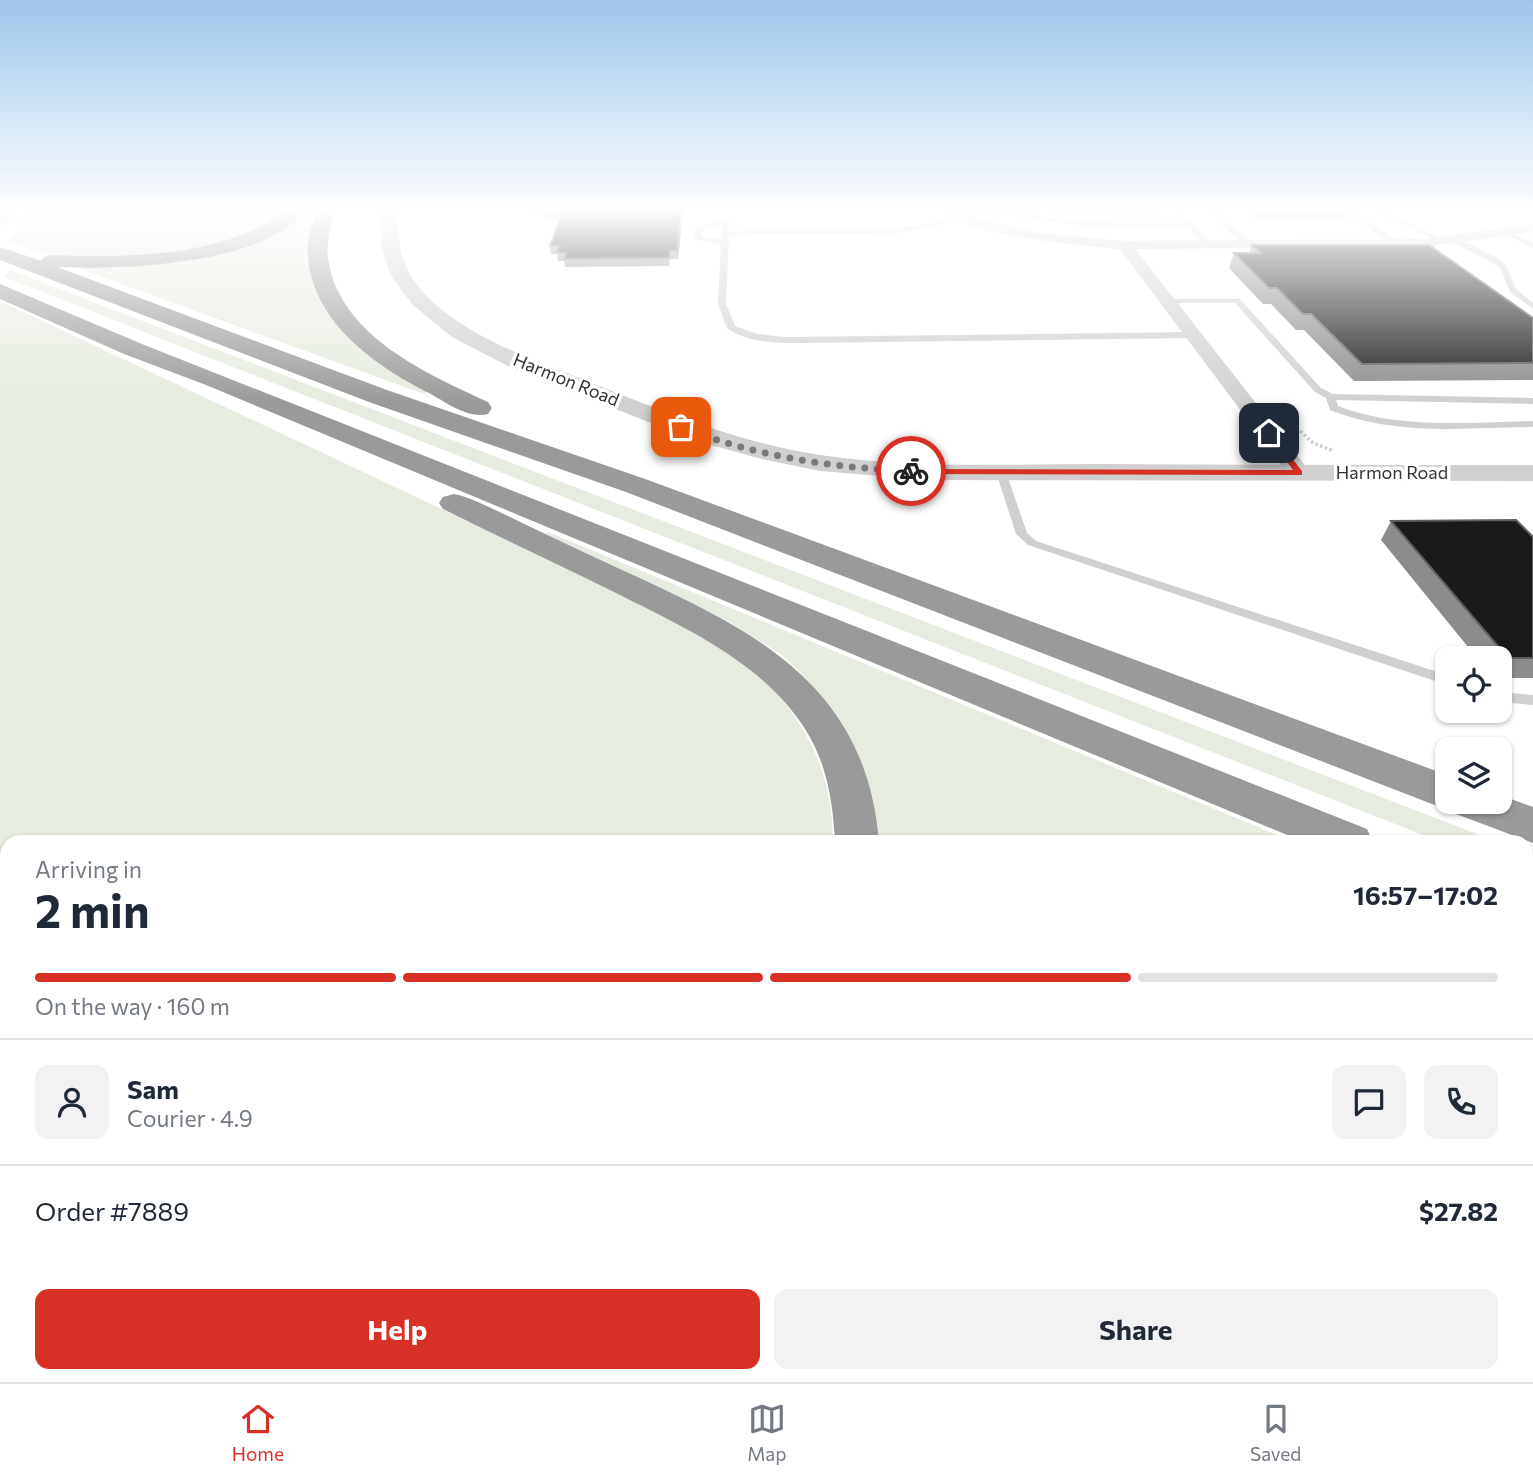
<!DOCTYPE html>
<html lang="en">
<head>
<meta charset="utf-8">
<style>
	body { margin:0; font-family:Commissioner,sans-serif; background:#f2f2f3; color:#1f2937; height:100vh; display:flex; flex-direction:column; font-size:26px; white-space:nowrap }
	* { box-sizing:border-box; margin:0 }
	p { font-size:23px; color:#747a83 }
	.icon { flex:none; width:38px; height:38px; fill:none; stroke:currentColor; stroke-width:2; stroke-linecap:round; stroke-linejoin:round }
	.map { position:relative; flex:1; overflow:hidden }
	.details { position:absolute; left:0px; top:835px; width:1533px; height:548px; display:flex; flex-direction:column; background:#fff; border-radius:21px 21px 0 0; box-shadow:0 2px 5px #0004 }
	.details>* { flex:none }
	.tools { position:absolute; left:1435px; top:646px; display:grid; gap:14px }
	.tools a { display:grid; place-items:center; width:77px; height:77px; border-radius:14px; background:#fff; box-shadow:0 2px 5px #0004; font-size:35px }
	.pin { position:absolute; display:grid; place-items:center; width:60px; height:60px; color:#fff; margin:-30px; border-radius:14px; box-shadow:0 4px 10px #0006 }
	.courier { position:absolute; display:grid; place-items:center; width:70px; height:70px; margin:-35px; border:5px solid #d93025; border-radius:50%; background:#fff; color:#222; box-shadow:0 2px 9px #0007 }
	.headline em { font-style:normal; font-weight:700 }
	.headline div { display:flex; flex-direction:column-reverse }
	.headline { display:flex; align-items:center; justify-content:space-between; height:119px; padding:0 35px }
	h1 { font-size:46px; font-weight:700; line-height:52px }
	.bar { display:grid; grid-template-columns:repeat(4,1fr); gap:10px 7px; align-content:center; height:84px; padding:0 35px }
	.bar i { height:9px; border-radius:5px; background:#e0e1e3 }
	.bar .current { background:#d93025 }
	.bar p { grid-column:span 4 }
	.line { display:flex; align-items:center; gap:18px; padding:0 35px; border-top:2px solid #e0e1e3 }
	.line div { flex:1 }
	.round { display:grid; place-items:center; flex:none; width:74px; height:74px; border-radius:14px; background:#f2f2f3 }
	.cta { display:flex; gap:14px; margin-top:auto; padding:14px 35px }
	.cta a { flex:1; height:80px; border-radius:14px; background:#d93025; color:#fff; font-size:28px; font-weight:700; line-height:80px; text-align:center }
	.cta a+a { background:#f2f2f3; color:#1f2937 }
	.dock { display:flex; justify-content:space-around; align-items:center; height:98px; border-top:2px solid #e0e1e3; background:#fff; font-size:19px; color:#747a83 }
	.dock a { display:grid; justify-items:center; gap:4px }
	.dock .current { color:#d93025 }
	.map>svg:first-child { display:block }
	.green { fill:#e6ecdf }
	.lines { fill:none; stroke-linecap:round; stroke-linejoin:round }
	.path { stroke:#cdcdcd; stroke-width:3.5; stroke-dasharray:2.5 2.5; stroke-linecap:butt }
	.service { fill:#d0d0d0; fill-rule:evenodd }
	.minor { fill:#d0d0d0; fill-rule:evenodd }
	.tertiary { fill:#d0d0d0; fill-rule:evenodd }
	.secondary { fill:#bdbdbd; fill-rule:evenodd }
	.motorway { fill:#9a9a9a; fill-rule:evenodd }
	.wall { fill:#8c8c8c }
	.shaded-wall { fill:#5f5f5f }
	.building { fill:#1a1a1a; stroke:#5f5f5f; stroke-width:2 }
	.route { fill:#d93025 }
	.done { stroke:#7a7a7a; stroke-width:7; stroke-dasharray:0 12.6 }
	.labels { text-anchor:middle; stroke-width:7; stroke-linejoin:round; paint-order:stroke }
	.far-street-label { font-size:18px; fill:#333; stroke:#fff }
</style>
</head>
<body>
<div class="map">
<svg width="1533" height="1382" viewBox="0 0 1533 1382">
	<rect width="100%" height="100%" fill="#fff"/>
	<path class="green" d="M31,210H287C244,252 117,265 59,256C40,253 24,247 7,241Z
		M303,210H316C313,228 308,246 310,264C316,325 379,364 427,392L424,394L72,266L204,253Z
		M734,223L740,224L741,227H898L746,230L737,228Z
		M10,270L1498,842H1441L4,277Z
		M0,301L686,624C704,635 724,645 742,658C750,664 757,673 765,681C809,726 833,777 833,842H7V867L0,851Z
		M548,532L1294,842H871L818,692L800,672L779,653L726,620L545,534Z
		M1526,938L1533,941V1263L1526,1262Z
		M126,1376H742L729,1382H128Z"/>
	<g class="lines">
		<path class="path" d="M1282,414L1313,443L1334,451"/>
		<path class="service" d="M995,210L1083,222L1184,223L1173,210H1180L1213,245L1206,247L1188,227L1083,226L994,214L898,233L729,235L726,304L735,326L757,334L784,337L1193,332L1197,335L1193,338L803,343C778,343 747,343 727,328L718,304L721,245L695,239L693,233L698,227L726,219L729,221V231L898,229ZM722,224V240L701,236L703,229Z
			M1207,210H1214L1251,243V247H1245Z
			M1345,210H1353L1402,244L1395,246Z
			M1372,210H1411L1387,213L1448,241L1441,243Z
			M1504,230L1533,243V248L1502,233Z
			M1452,238H1458L1496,257L1506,265L1516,289L1533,303V309L1510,292L1500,268L1490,261L1452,242Z
			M1167,299H1240L1321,388L1333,394L1533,398V404L1336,400L1338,406C1400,430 1467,422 1533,421V427C1464,428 1395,436 1330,410L1326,398L1315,392L1235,303H1164L1163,301Z
			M1001,469L1006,472L1027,533L1036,541L1447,675V685L1028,545L1016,534L996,472Z
			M1500,692L1533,695V705L1500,702Z"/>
		<path class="minor" d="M941,210H957L966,215L1038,233L1124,241L1425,239L1533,224V232L1425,247L1135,249L1307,468L1310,473L1307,478H1291L1120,249C1081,245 966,236 941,210Z"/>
		<path class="tertiary" d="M380,210H396C398,233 399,256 411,276C442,326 520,355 572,375C653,407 733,442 820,455C914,469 1010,464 1105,464C1248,465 1390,465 1533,465V481L929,480L820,471L762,459L696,441L508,366L452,337L413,305L391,276L382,250Z"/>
		<path class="secondary" d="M0,210H16L7,223L0,225Z
			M0,1106L7,1109V1189L0,1186Z
			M33,1376H100L103,1382H35Z"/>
		<path class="motorway" d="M286,210H306C265,265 121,270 57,267L387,390L648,480L1447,775V802H1500V795L1533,807V843L1456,814L1452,807L1447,808L1432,804L626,492L369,402L0,260V247L41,261L44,257L51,255C124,258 227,258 286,210Z
			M317,210H335C331,225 326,242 328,258C339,336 426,373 488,402L492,408L488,414C468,419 447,403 429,393C375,366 314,323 308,258C306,242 312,225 317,210Z
			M0,284L142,344L1367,829L1373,842H1304L206,385L124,354L0,299Z
			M454,494C473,498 490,508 508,516C536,530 565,543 594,557C731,621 865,669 879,842H835C833,803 827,763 805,729C762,661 681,626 612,591C556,563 499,537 443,509L439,503L443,497Z
			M1526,892L1533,894V936L1526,934Z
			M0,909L7,911V969L0,966Z
			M1526,1268L1533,1270V1334L1526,1332Z
			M797,1376H876L873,1382H794Z"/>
	</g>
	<path class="wall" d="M528,210H683L678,259H670L669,266L565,267L564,261H558L557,254H551L550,246L559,221L530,213Z
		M1049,210H1157L1156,213H1052Z
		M1244,210H1348L1344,220L1255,219Z
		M1252,245L1533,318V380L1354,381L1304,330H1296L1271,304H1263L1229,268L1234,253H1249Z
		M1391,521L1533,537V678H1500V658H1477L1381,540Z"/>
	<path class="shaded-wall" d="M682,210H683L678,259L677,251Z"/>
	<path class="building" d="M544,210H682L677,251H670L669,258L564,259L566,253H556L559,246H550L562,214Z
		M1252,245H1429L1533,318V363L1362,364L1311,314H1303L1277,288H1269L1234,253H1260Z
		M1516,520L1533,537V658H1508L1391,521Z"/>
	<linearGradient id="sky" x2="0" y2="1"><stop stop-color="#9ec6ea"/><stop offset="0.52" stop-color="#fff"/><stop offset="1" stop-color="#fff" stop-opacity="0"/></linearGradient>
	<rect width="1533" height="404" fill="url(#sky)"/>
	<path class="route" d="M1266,432H1271L1302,471V475L911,474L906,471L911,469L1293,470Z"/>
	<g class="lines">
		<path class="done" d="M681,427C753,456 833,468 911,471"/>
	</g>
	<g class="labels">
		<g class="far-street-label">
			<text transform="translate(566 380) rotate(22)" y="6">Harmon Road</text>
			<text x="1392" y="479">Harmon Road</text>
		</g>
	</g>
</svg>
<div class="tools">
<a><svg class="icon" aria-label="locate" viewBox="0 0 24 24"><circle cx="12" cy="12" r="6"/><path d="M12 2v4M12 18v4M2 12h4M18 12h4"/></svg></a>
<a><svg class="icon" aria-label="layers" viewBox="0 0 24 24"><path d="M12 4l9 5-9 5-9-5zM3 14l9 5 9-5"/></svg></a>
</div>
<div class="pin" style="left:681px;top:427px;background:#ea580c"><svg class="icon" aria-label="bag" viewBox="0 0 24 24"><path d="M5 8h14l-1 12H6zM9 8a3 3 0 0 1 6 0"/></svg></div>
<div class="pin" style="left:1269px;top:433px;background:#1f2937"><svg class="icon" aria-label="home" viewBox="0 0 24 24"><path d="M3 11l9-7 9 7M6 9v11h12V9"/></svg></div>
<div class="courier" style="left:911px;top:471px"><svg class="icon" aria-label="bike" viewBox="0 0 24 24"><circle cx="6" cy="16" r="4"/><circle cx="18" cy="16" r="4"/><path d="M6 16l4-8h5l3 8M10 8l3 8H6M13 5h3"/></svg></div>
<section class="details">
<div class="headline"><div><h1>2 min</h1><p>Arriving in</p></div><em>16:57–17:02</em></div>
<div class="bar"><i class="current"></i><i class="current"></i><i class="current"></i><i></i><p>On the way · 160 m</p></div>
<div class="line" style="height:126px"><a class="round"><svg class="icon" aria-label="person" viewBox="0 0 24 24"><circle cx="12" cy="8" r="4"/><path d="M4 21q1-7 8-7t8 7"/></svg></a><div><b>Sam</b><p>Courier · 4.9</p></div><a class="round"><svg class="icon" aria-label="chat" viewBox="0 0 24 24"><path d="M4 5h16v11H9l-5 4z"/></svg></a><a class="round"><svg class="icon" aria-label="phone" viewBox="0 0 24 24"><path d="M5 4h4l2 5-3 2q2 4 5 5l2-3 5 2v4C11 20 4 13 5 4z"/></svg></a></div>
<div class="line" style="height:91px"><div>Order #7889</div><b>$27.82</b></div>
<div class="cta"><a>Help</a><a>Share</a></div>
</section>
</div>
<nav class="dock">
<a class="current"><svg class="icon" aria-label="home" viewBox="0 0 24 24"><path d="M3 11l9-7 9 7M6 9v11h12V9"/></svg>Home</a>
<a><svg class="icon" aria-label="map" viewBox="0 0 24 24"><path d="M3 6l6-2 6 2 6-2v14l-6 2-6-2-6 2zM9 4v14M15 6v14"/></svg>Map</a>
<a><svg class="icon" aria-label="saved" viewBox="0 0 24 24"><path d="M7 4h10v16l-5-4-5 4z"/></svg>Saved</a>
</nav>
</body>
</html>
